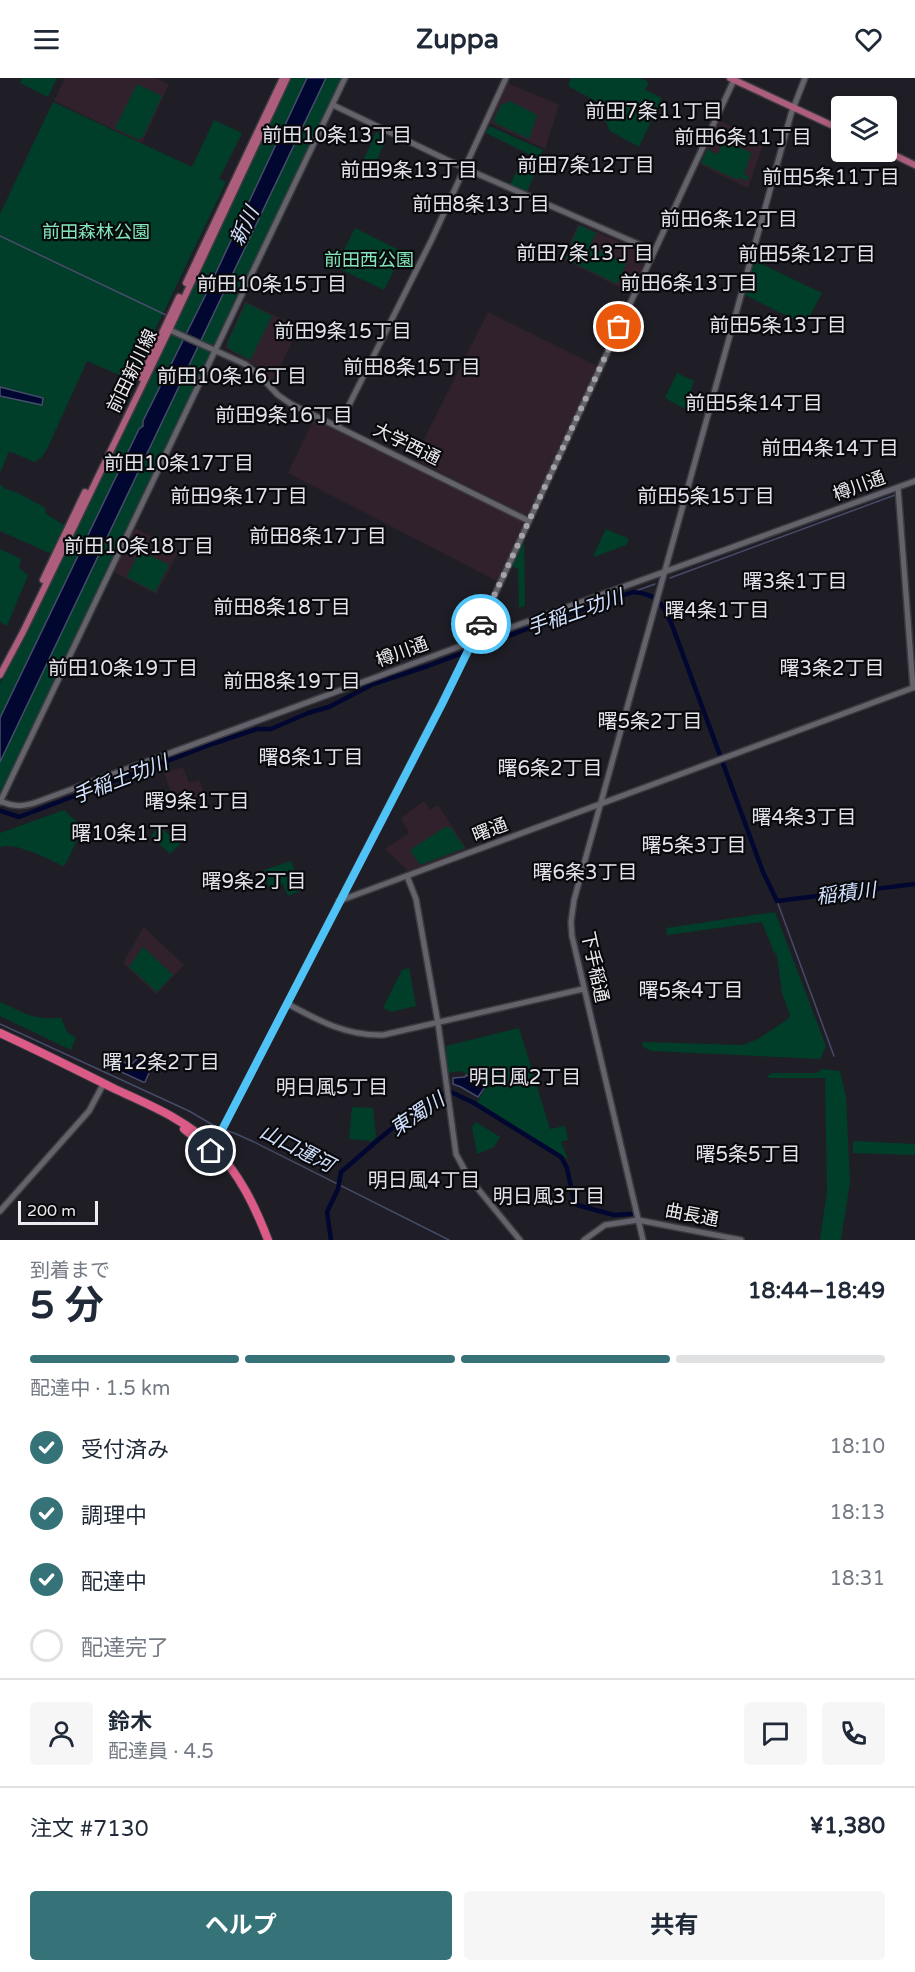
<!DOCTYPE html>
<html lang="ja">
<head>
<meta charset="utf-8">
<style>
	body { margin:0; font-family:"Varela Round","Noto Sans JP",sans-serif; background:#f6f6f7; color:#1f2937; height:100vh; display:flex; flex-direction:column; font-size:22px; white-space:nowrap }
	* { box-sizing:border-box; margin:0 }
	p { font-size:20px; color:#747a83 }
	.icon { flex:none; width:33px; height:33px; fill:none; stroke:currentColor; stroke-width:2; stroke-linecap:round; stroke-linejoin:round }
	.map { position:relative; height:1162px; overflow:hidden }
	.sheet { display:flex; flex-direction:column; background:#fff; flex:1 }
	.sheet>* { flex:none }
	.controls { position:absolute; left:831px; top:18px; display:grid; gap:12px }
	.controls a { display:grid; place-items:center; width:66px; height:66px; border-radius:6px; background:#fff; box-shadow:0 3px 9px #0003; font-size:30px }
	.scale { position:absolute; left:18px; bottom:15px; width:80px; box-sizing:border-box; padding-left:6px; border:3px solid #ebebf0; border-top:0; font-size:16px; line-height:21px; white-space:nowrap; color:#ebebf0; -webkit-text-stroke:4px #09090c; paint-order:stroke }
	.pin { position:absolute; display:grid; place-items:center; width:51px; height:51px; color:#fff; margin:-26px; border:3px solid #fff; border-radius:50%; box-shadow:0 2px 6px #0007 }
	.courier { position:absolute; display:grid; place-items:center; width:60px; height:60px; margin:-30px; border:4px solid #4fc3f7; border-radius:50%; background:#fff; color:#222; box-shadow:0 2px 8px #0007 }
	.headline em { font-style:normal; font-weight:700 }
	.headline div { display:flex; flex-direction:column-reverse }
	.headline { display:flex; align-items:center; justify-content:space-between; height:102px; padding:0 30px }
	h1 { font-size:39px; font-weight:700; line-height:45px }
	.bar { display:grid; grid-template-columns:repeat(4,1fr); gap:9px 6px; align-content:center; height:72px; padding:0 30px }
	.bar i { height:8px; border-radius:4px; background:#e0e1e3 }
	.bar .active { background:#367379 }
	.bar p { grid-column:span 4 }
	.line { display:flex; align-items:center; gap:15px; padding:0 30px; border-top:2px solid #e0e1e3 }
	.line div { flex:1 }
	.round { display:grid; place-items:center; flex:none; width:63px; height:63px; border-radius:6px; background:#f6f6f7 }
	ol { padding:0 30px; list-style:none }
	li { display:flex; align-items:center; gap:18px; height:66px }
	li p { margin-inline-start:auto }
	li .icon { padding:6px; border-radius:50%; background:#367379; color:#fff; stroke-width:4 }
	li:last-child { color:#747a83 }
	li i { width:33px; height:33px; border:3px solid #e0e1e3; border-radius:50% }
	.cta { display:flex; gap:12px; margin-top:auto; padding:12px 30px }
	.cta a { flex:1; height:69px; border-radius:6px; background:#367379; color:#fff; font-size:24px; font-weight:700; line-height:69px; text-align:center }
	.cta a+a { background:#f6f6f7; color:#1f2937 }
	header { display:flex; justify-content:space-between; align-items:center; height:78px; padding:0 30px; background:#fff; font-size:27px; font-weight:700 }
	.map>svg:first-child { display:block }
	.education { fill:#30212c }
	.green { fill:#003e29 }
	.water { fill:#010730; stroke:#474b6a; stroke-width:1.5 }
	.lines { fill:none; stroke-linecap:round; stroke-linejoin:round }
	.stream { stroke:#474b6a; stroke-width:1.5 }
	.river { stroke:#010730; stroke-width:4.5 }
	.secondary-casing { stroke:#3b3a40; stroke-width:8 }
	.primary-casing { stroke:#3b3a40; stroke-width:9 }
	.highway-casing { stroke:#3b3a40; stroke-width:10 }
	.secondary { stroke:#64636c; stroke-width:5 }
	.primary { stroke:#ac5e7c; stroke-width:6 }
	.highway { stroke:#dc5b86; stroke-width:8 }
	.done { stroke:#a4a3a9; stroke-width:6; stroke-dasharray:0 10.8 }
	.route { stroke:#4fc3f7; stroke-width:8 }
	.labels { text-anchor:middle; stroke-width:4.5; stroke-linejoin:round; paint-order:stroke }
	.park-label { font-size:18px; fill:#82e6ba; stroke:#09090c }
	.street-label { font-size:18px; fill:#ebebf0; stroke:#09090c }
	.neighbourhood-label { font-size:20px; fill:#e2e2ec; stroke:#09090c }
	.water-label { font-size:20px; font-style:italic; fill:#d1e0ff; stroke:#09090c }
</style>
</head>
<body>
<header><svg class="icon" aria-label="menu" viewBox="0 0 24 24"><path d="M4 6h16M4 12h16M4 18h16"/></svg>Zuppa<svg class="icon" aria-label="heart" viewBox="0 0 24 24"><path d="M12 20l-8-8c-3-5 5-10 8-4 3-6 11-1 8 4z"/></svg></header>
<div class="map">
<svg width="915" height="1162" viewBox="0 0 915 1162">
	<rect width="100%" height="100%" fill="#1f1e26"/>
	<path class="education" d="M65,0H156L169,6L142,65L54,23Z
		M508,5L559,27L545,71L490,45Z
		M719,42L764,64L748,110L700,86Z
		M578,146L646,175L648,179L631,215L563,181Z
		M245,223L298,249V252L275,299L270,303L256,288L225,269Z
		M488,234L597,288L529,435L525,437L414,381Z
		M316,341L522,442L524,447L497,503L288,395L312,345Z
		M135,450L179,473L156,516L114,494Z
		M183,689L189,705L199,702L206,719L181,728L173,712L171,713L164,695Z
		M424,723L430,732L438,727L467,771L408,793L385,771L409,755L401,740Z
		M143,850H145L184,887L156,916L123,885Z"/>
	<path class="green" d="M22,0H57L48,19L20,5Z
		M290,0H343L0,721V605L180,233Z
		M571,0H640L649,4L645,12L662,20L639,69L610,53L597,24L568,8Z
		M137,6L162,18L143,59L137,61L115,50Z
		M510,23L537,37L529,61L495,45L494,41L501,27Z
		M53,24L192,89L214,42L242,55L219,101L226,104L129,306L122,298L87,283L47,371L41,380L34,384L9,373L0,395V136Z
		M489,48L543,72L539,81L486,55Z
		M376,54L387,59L375,86L364,81Z
		M727,63L751,75L744,96L749,99L747,103L739,99L738,102L701,85L707,71L716,76L719,74L723,65Z
		M521,84L536,94L527,113H524L510,107Z
		M579,147L596,155L590,168L626,186L617,206L566,181V179Z
		M355,150L403,174L384,212L336,189Z
		M755,183L822,215L805,247L745,217Z
		M246,225L272,238L250,282L228,270L227,265Z
		M677,295L694,303L685,331L665,320Z
		M0,406L5,411L16,414L42,428L45,430L46,436L64,447V449L52,476L0,453Z
		M606,451L629,461L626,467L594,479V476Z
		M524,463L525,528L519,530L518,491L512,488Z
		M0,471L21,481L19,490L28,497L7,548L0,544Z
		M143,474L169,487L155,514L127,499L138,476Z
		M64,732L81,748L82,752L65,787L63,788C48,781 16,764 0,769V755Z
		M159,748L180,766L170,776L151,758Z
		M445,749L451,750L465,770L420,787L410,772Z
		M291,783L302,812L288,818L283,806L269,811L264,792Z
		M775,834L826,968L820,981L652,973L643,969L642,964L743,967L758,961L788,941L790,937L782,915L777,878L773,872L762,844L667,857L666,850Z
		M143,869L173,897L157,914L129,889Z
		M409,890L416,928L391,934L383,930L402,892Z
		M0,924C25,935 32,942 61,940L67,954L76,960L71,972L0,938Z
		M519,950L550,1051L565,1048L568,1062L561,1064L568,1081L477,1024L486,1010L484,1004L461,993L447,995L446,968Z
		M822,991L840,993L846,1019L850,1104L841,1162H820L827,1113L825,1000H768V998L772,995H816Z
		M352,1029L373,1030L376,1059L372,1063L349,1061Z
		M476,1044L500,1059L494,1069L477,1076L472,1049Z
		M853,1063L915,1066V1077L853,1075Z"/>
	<path class="water" d="M307,0H326L0,684V640L139,351L143,348V343L206,216Z
		M0,309L43,320L42,327L0,318Z
		M139,979L153,986L145,1004H143L117,992L123,984L131,987Z
		M466,997L483,1005L485,1009L478,1019L461,1009L453,1006V1000L465,999Z"/>
	<g class="lines">
		<path class="stream" d="M0,158L166,237
			M670,500L895,417
			M633,514L655,506
			M777,823L834,978
			M0,946L189,1033L218,1050L234,1055L252,1063L449,1162"/>
		<path class="river" d="M1,733L19,739L212,666L257,651H271L308,635L329,629L373,606L428,588L524,552L633,514C658,516 662,525 672,547L763,794L777,823L915,806
			M331,1162L327,1134L338,1111L341,1094C364,1075 425,1017 451,1014L474,1025L561,1079L567,1090L574,1123L577,1127L614,1137L631,1136"/>
		<g class="secondary-casing">
			<path id="secondary" d="M333,27L464,90L654,173
				M168,249L172,253L245,286L258,296L278,317L291,326L529,443
				M338,349L432,161L506,0
				M898,410L913,609
				M0,723C14,729 23,729 37,724L515,548L915,403
				M0,724L345,0
				M407,798L416,821L438,945L456,1076L469,1100L520,1162
				M339,823L915,609
				M288,926C319,943 347,958 383,957L583,911
				M211,1073L470,570L734,2
				M0,1133L89,1033L104,1005
				M584,1162L605,1147L638,1142L741,1162
				M643,1162L572,858L571,844L574,822L791,36L805,0"/>
		</g>
		<g class="primary-casing">
			<path id="primary" d="M730,0L842,52
				M886,73L915,87
				M186,205L283,0
				M141,300L179,219
				M43,502L85,414
				M0,597L23,554L170,250L287,0"/>
		</g>
		<g class="highway-casing">
			<path id="highway" d="M0,955C39,973 77,992 115,1011C149,1027 185,1041 213,1069C239,1095 255,1128 268,1162
				M184,1051L205,1068"/>
		</g>
		<use href="#secondary" class="secondary"/>
		<use href="#primary" class="primary"/>
		<use href="#highway" class="highway"/>
	</g>
	<g class="lines">
		<path class="done" d="M481,546L619,249"/>
		<path class="route" d="M211,1073L442,626L481,546"/>
	</g>
	<g class="labels">
		<g class="park-label">
			<text x="96" y="160">前田森林公園</text>
			<text x="369" y="188">前田西公園</text>
		</g>
		<g class="street-label">
			<text transform="translate(132 293) rotate(-64)" y="6">前田新川線</text>
			<text transform="translate(407 366) rotate(26)" y="6">大学西通</text>
			<text transform="translate(859 408) rotate(-20)" y="6">樽川通</text>
			<text transform="translate(402 574) rotate(-20)" y="6">樽川通</text>
			<text transform="translate(490 752) rotate(-21)" y="6">曙通</text>
			<text transform="translate(595 889) rotate(78)" y="6">下手稲通</text>
			<text transform="translate(692 1137) rotate(11)" y="6">曲長通</text>
		</g>
		<g class="neighbourhood-label">
			<text x="654" y="40">前田7条11丁目</text>
			<text x="337" y="64">前田10条13丁目</text>
			<text x="743" y="66">前田6条11丁目</text>
			<text x="586" y="94">前田7条12丁目</text>
			<text x="409" y="99">前田9条13丁目</text>
			<text x="831" y="106">前田5条11丁目</text>
			<text x="481" y="133">前田8条13丁目</text>
			<text x="729" y="148">前田6条12丁目</text>
			<text x="585" y="182">前田7条13丁目</text>
			<text x="807" y="183">前田5条12丁目</text>
			<text x="689" y="212">前田6条13丁目</text>
			<text x="272" y="213">前田10条15丁目</text>
			<text x="778" y="254">前田5条13丁目</text>
			<text x="343" y="260">前田9条15丁目</text>
			<text x="412" y="296">前田8条15丁目</text>
			<text x="232" y="305">前田10条16丁目</text>
			<text x="754" y="332">前田5条14丁目</text>
			<text x="284" y="344">前田9条16丁目</text>
			<text x="830" y="377">前田4条14丁目</text>
			<text x="179" y="392">前田10条17丁目</text>
			<text x="239" y="425">前田9条17丁目</text>
			<text x="706" y="425">前田5条15丁目</text>
			<text x="318" y="465">前田8条17丁目</text>
			<text x="139" y="475">前田10条18丁目</text>
			<text x="795" y="510">曙3条1丁目</text>
			<text x="282" y="536">前田8条18丁目</text>
			<text x="717" y="539">曙4条1丁目</text>
			<text x="123" y="597">前田10条19丁目</text>
			<text x="832" y="597">曙3条2丁目</text>
			<text x="292" y="610">前田8条19丁目</text>
			<text x="650" y="650">曙5条2丁目</text>
			<text x="311" y="686">曙8条1丁目</text>
			<text x="550" y="697">曙6条2丁目</text>
			<text x="197" y="730">曙9条1丁目</text>
			<text x="804" y="746">曙4条3丁目</text>
			<text x="130" y="762">曙10条1丁目</text>
			<text x="694" y="774">曙5条3丁目</text>
			<text x="585" y="801">曙6条3丁目</text>
			<text x="254" y="810">曙9条2丁目</text>
			<text x="691" y="919">曙5条4丁目</text>
			<text x="161" y="991">曙12条2丁目</text>
			<text x="525" y="1006">明日風2丁目</text>
			<text x="332" y="1016">明日風5丁目</text>
			<text x="748" y="1083">曙5条5丁目</text>
			<text x="424" y="1109">明日風4丁目</text>
			<text x="549" y="1125">明日風3丁目</text>
		</g>
		<g class="water-label">
			<text transform="translate(244 148) rotate(-64)" y="7">新川</text>
			<text transform="translate(575 534) rotate(-19)" y="7">手稲土功川</text>
			<text transform="translate(120 701) rotate(-21)" y="7">手稲土功川</text>
			<text transform="translate(846 815) rotate(-7)" y="7">稲積川</text>
			<text transform="translate(417 1036) rotate(-34)" y="7">東濁川</text>
			<text transform="translate(297 1070) rotate(27)" y="7">山口運河</text>
		</g>
	</g>
</svg>
<div class="controls">
<a><svg class="icon" aria-label="layers" viewBox="0 0 24 24"><path d="M12 4l9 5-9 5-9-5zM3 14l9 5 9-5"/></svg></a>
</div>
<div class="scale">200 m</div>
<div class="pin" style="left:619px;top:249px;background:#ea580c"><svg class="icon" aria-label="bag" viewBox="0 0 24 24"><path d="M5 8h14l-1 12H6zM9 8a3 3 0 0 1 6 0"/></svg></div>
<div class="pin" style="left:211px;top:1073px;background:#1f2937"><svg class="icon" aria-label="home" viewBox="0 0 24 24"><path d="M3 11l9-7 9 7M6 9v11h12V9"/></svg></div>
<div class="courier" style="left:481px;top:546px"><svg class="icon" aria-label="car" viewBox="0 0 24 24"><path d="M5 17H2v-5l4-1 3-4h7l3 4 3 1v5h-3M9 17h6M6 11h13"/><circle cx="7" cy="17" r="2"/><circle cx="17" cy="17" r="2"/></svg></div>
</div>
<section class="sheet">
<div class="headline"><div><h1>5 分</h1><p>到着まで</p></div><em>18:44–18:49</em></div>
<div class="bar"><i class="active"></i><i class="active"></i><i class="active"></i><i></i><p>配達中 · 1.5 km</p></div>
<ol>
<li><svg class="icon" aria-label="check" viewBox="0 0 24 24"><path d="M5 12l5 5 9-10"/></svg>受付済み<p>18:10</p></li>
<li><svg class="icon" aria-label="check" viewBox="0 0 24 24"><path d="M5 12l5 5 9-10"/></svg>調理中<p>18:13</p></li>
<li><svg class="icon" aria-label="check" viewBox="0 0 24 24"><path d="M5 12l5 5 9-10"/></svg>配達中<p>18:31</p></li>
<li><i></i>配達完了</li>
</ol>
<div class="line" style="height:108px"><a class="round"><svg class="icon" aria-label="person" viewBox="0 0 24 24"><circle cx="12" cy="8" r="4"/><path d="M4 21q1-7 8-7t8 7"/></svg></a><div><b>鈴木</b><p>配達員 · 4.5</p></div><a class="round"><svg class="icon" aria-label="chat" viewBox="0 0 24 24"><path d="M4 5h16v11H9l-5 4z"/></svg></a><a class="round"><svg class="icon" aria-label="phone" viewBox="0 0 24 24"><path d="M5 4h4l2 5-3 2q2 4 5 5l2-3 5 2v4C11 20 4 13 5 4z"/></svg></a></div>
<div class="line" style="height:78px"><div>注文 #7130</div><b>¥1,380</b></div>
<div class="cta"><a>ヘルプ</a><a>共有</a></div>
</section>
</body>
</html>
